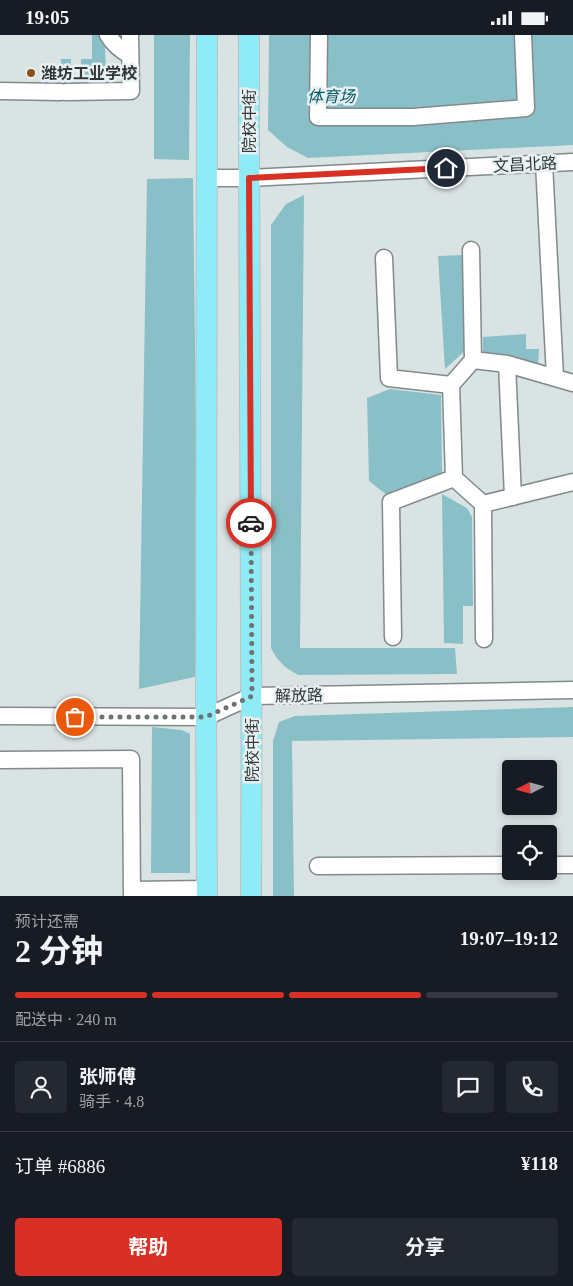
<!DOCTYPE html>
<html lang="zh">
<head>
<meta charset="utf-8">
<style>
	body { margin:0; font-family:"Times New Roman","Noto Sans SC",serif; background:#242831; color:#f1f3f6; height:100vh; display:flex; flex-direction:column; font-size:19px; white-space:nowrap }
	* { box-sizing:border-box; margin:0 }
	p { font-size:16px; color:#9ea1a6 }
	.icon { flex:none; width:28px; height:28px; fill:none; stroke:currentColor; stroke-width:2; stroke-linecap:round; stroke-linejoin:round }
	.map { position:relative; height:861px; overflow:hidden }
	.details { display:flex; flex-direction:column; background:#171b24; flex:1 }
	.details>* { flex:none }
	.needle { width:32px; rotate:264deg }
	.tools { position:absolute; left:502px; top:725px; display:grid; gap:10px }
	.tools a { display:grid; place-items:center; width:55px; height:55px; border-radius:5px; background:#171b24; box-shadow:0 2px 8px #0003; font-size:25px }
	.pin { position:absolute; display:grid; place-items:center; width:42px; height:42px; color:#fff; margin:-21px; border:2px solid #fff; border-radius:50%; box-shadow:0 1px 5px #0007 }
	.courier { position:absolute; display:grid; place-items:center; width:50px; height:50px; margin:-25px; border:4px solid #d93025; border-radius:50%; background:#fff; color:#222; box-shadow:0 1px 6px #0007 }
	.head em { font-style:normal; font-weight:700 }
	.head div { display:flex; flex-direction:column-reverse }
	.head { display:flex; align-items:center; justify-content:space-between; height:85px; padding:0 15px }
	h1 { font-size:32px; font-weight:700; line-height:38px }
	.bar { display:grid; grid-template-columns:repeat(4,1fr); gap:8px 5px; align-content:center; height:60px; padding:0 15px }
	.bar i { height:6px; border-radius:4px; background:#363941 }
	.bar .current { background:#d93025 }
	.bar p { grid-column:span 4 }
	.line { display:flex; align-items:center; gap:12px; padding:0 15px; border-top:1px solid #363941 }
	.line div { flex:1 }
	.round { display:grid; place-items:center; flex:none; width:52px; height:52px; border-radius:5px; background:#242831 }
	.primary-button { display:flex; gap:10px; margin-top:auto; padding:10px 15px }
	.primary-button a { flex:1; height:58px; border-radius:5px; background:#d93025; color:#fff; font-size:20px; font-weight:700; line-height:58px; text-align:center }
	.primary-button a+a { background:#242831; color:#f1f3f6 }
	.status { display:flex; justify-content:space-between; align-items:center; height:35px; padding:0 25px; background:#171b24; direction:ltr }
	.status svg { height:14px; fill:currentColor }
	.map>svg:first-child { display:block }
	.green { fill:#89c0c7 }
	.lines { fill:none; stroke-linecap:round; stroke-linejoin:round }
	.minor-casing { stroke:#828a8b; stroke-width:19 }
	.major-casing { stroke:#bebfbf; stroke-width:22 }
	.minor { stroke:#fff; stroke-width:16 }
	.major { stroke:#8febf5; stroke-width:20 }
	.done { stroke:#6d7374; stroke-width:5; stroke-dasharray:0 9 }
	.route { stroke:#d93025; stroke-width:6 }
	.poi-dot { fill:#8f4f19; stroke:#e7f0f2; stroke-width:2 }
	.labels { text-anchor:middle; stroke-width:5; stroke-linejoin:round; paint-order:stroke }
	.poi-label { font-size:16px; font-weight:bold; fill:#333737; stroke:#e7f0f2; text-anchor:start }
	.park-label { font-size:16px; font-style:italic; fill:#015861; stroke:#e7f0f2 }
	.street-label { font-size:16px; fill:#333737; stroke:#e7f0f2 }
</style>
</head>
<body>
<div class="status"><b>19:05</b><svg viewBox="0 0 49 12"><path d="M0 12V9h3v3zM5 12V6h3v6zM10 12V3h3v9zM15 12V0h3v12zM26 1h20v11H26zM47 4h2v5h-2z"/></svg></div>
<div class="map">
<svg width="573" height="861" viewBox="0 0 573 861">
	<rect width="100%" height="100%" fill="#dae3e4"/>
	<path class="green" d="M92,0H99L105,13L106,41L81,42V24H92Z
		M154,0H190L189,125L154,124Z
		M269,0H573V110L308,123L287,112L268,95Z
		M61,24H71L70,53H61Z
		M193,143L199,641L139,654L147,144Z
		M304,160L300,613H455L457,639L298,640C284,632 278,627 271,613V190L286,169Z
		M463,220L468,313L445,334L438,221Z
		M526,299V314H539L538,332L483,318V302Z
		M390,354L441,360L442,439L387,460L369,446L367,363Z
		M442,459L467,473L472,482L473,571H463V609L444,608Z
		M573,672V702L292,706L294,861H273V706L279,687L295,681Z
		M152,692L182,695L190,699V838H151Z"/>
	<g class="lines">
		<g class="minor-casing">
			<path id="minor" d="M108,0C114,10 120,15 130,20
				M319,0L318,82H413L526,73L523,0
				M0,56L61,57
				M66,57L131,56L130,0
				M544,128L555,342
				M207,143H249L573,127
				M471,215L473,325
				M384,223L389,343L451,350
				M507,329L513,462
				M573,348L507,329L473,325L451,350L454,443L483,469L573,447
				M483,469L484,604
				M393,602L391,467L454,443
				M0,681L206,682L252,661L573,655
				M0,725L131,724L132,861
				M549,830H573
				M318,831L511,830
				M132,855L207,854"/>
		</g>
		<g class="major-casing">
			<path id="major" d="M207,0L206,682L207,861
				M249,0C248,287 253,574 251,861"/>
		</g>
		<use href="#minor" class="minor"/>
		<use href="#major" class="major"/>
	</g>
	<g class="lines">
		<path class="done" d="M75,682H206L252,661L251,488"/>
		<path class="route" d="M251,488L249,143L446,133"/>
	</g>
	<circle class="poi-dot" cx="31" cy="38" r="5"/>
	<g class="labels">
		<g class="poi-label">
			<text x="41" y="44">潍坊工业学校</text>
		</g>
		<g class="park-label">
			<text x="331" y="67">体育场</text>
		</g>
		<g class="street-label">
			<text transform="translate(249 86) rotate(-90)" y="6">院校中街</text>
			<text transform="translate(525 129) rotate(-3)" y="6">文昌北路</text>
			<text transform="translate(299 660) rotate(-1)" y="6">解放路</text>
			<text transform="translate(252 715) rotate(-90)" y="6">院校中街</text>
		</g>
	</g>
</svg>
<div class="tools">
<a><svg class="needle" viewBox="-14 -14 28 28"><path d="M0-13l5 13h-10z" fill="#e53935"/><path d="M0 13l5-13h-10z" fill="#9ea1a6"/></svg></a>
<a><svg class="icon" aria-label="locate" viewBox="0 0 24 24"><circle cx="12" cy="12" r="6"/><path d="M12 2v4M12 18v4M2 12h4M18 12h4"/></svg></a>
</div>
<div class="pin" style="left:75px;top:682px;background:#ea580c"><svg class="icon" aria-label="bag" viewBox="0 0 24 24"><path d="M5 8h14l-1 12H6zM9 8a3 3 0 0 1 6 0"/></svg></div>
<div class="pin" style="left:446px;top:133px;background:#1f2937"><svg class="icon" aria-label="home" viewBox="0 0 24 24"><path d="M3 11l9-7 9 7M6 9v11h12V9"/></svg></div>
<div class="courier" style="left:251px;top:488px"><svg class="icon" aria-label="car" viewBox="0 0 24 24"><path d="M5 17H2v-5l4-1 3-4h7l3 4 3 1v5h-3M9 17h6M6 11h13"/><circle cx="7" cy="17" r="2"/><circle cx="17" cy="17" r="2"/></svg></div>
</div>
<section class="details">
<div class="head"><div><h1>2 分钟</h1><p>预计还需</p></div><em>19:07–19:12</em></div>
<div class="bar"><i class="current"></i><i class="current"></i><i class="current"></i><i></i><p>配送中 · 240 m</p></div>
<div class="line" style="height:90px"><a class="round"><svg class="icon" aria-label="person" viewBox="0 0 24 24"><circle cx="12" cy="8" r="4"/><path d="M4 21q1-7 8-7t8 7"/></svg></a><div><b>张师傅</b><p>骑手 · 4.8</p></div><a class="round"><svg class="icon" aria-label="chat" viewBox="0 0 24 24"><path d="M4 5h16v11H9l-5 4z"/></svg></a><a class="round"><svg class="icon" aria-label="phone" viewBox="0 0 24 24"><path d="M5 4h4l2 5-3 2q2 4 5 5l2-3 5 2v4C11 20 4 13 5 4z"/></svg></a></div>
<div class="line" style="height:65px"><div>订单 #6886</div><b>¥118</b></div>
<div class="primary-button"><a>帮助</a><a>分享</a></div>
</section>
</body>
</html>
